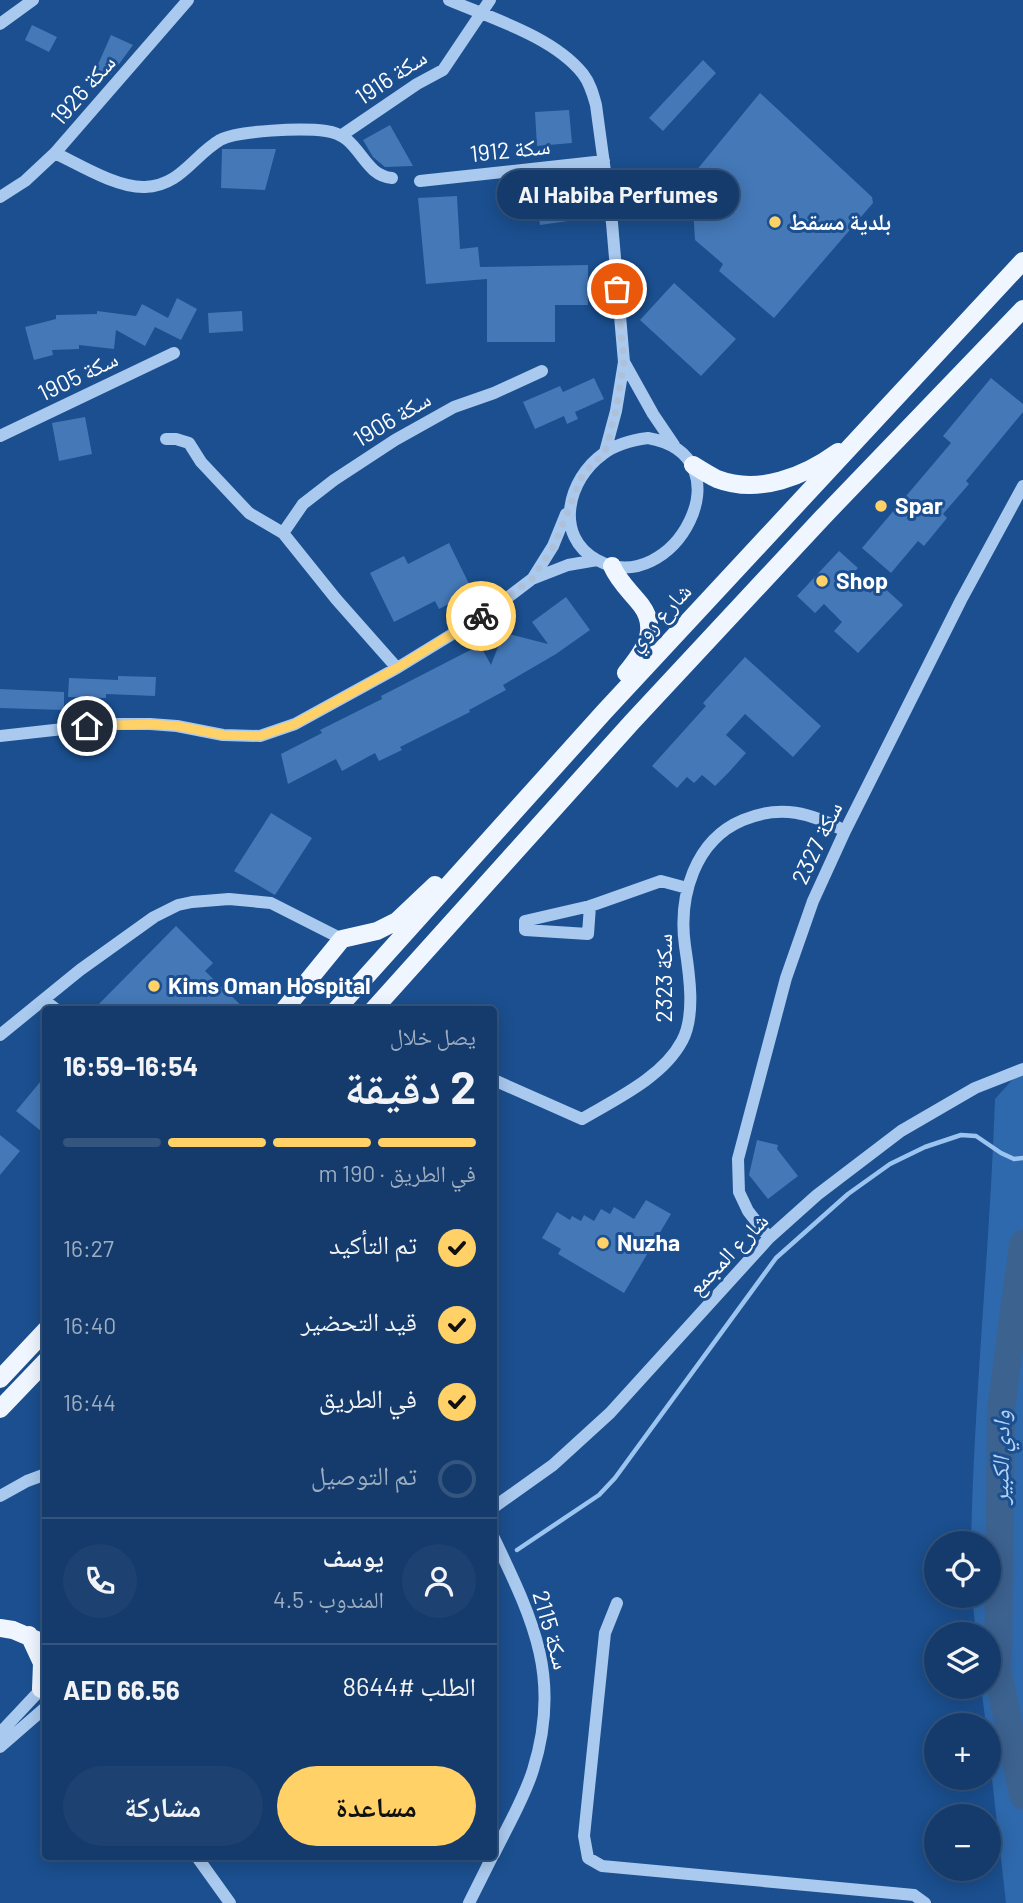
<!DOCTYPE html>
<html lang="ar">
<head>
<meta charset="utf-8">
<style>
	body { margin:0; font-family:Barlow,"Noto Naskh Arabic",sans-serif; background:#1d4271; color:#f1f3f6; direction:rtl; height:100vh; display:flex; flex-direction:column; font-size:26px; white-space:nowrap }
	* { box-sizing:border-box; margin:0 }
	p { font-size:23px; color:#9dadc1 }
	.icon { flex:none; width:38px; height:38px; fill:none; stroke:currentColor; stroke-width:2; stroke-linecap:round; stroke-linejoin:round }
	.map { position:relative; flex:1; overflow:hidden; direction:ltr }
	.panel { position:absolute; left:42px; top:1006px; width:455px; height:854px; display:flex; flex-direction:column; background:#143b6b; border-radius:7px; box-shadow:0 4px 18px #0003,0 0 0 2px #33557e; direction:rtl }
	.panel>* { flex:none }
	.controls { position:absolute; left:924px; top:1531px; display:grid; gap:14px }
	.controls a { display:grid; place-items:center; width:77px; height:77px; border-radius:50%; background:#143b6b; box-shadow:0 4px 18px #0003,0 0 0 2px #33557e; font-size:35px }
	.pin { position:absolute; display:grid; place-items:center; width:60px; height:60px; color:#fff; margin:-30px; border:4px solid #fff; border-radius:50%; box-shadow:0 2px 7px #0007 }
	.courier { position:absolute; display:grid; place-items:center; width:70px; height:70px; margin:-35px; border:5px solid #ffd166; border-radius:50%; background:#fff; color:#222; box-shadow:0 2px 9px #0007 }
	.bubble { position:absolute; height:49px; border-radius:24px; background:#143b6b; box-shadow:0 4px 18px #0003,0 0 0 2px #33557e; font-size:23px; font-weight:700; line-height:49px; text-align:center; direction:rtl }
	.headline em { font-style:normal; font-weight:700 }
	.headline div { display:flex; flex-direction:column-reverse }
	.headline { display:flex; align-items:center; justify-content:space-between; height:119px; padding:0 21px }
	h1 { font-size:46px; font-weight:700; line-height:52px }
	.bar { display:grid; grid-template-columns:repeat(4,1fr); gap:10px 7px; align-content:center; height:84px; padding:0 21px }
	.bar i { height:9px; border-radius:5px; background:#33557e }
	.bar .selected { background:#ffd166 }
	.bar p { grid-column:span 4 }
	.line { display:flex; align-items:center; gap:18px; padding:0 21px; border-top:2px solid #33557e }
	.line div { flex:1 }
	.round { display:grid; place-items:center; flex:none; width:74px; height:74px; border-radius:37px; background:#1d4271 }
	ol { padding:0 21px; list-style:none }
	li { display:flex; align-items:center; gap:21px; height:77px }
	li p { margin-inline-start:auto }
	li .icon { padding:7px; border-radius:50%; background:#ffd166; color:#111; stroke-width:4 }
	li:last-child { color:#9dadc1 }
	li i { width:38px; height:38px; border:4px solid #33557e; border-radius:50% }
	.button { display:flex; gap:14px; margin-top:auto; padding:14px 21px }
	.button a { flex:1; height:80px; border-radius:42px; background:#ffd166; color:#111; font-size:28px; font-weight:700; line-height:80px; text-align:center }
	.button a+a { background:#1d4271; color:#f1f3f6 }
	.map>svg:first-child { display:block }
	.green { fill:#2e69ad }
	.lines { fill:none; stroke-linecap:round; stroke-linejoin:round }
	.stream { stroke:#9cc4f0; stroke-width:4.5 }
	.river { stroke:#3c6290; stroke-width:28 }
	.building { fill:#4478b7 }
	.minor { stroke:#a9c9ee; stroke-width:12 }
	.major { stroke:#f0f6ff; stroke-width:18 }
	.done { stroke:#afc1d8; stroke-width:7; stroke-dasharray:0 12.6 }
	.route { stroke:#ffd166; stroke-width:9 }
	.poi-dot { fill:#ffd166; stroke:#1b4f8f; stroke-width:2.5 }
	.labels { text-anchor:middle; stroke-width:6; stroke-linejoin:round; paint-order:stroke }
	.street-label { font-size:23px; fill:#fff; stroke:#1b4f8f }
	.poi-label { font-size:23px; font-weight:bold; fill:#fff; stroke:#1b4f8f; text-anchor:start }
	.water-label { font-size:24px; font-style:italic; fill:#b5d3f5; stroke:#1b4f8f }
</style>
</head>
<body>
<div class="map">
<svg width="1023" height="1903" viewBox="0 0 1023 1903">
	<rect width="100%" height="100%" fill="#1b4f8f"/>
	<path class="green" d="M1023,1068V1903H1006L989,1752V1726L986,1725L981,1687H989V1634H976L972,1596H989V1544H971C974,1395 990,1247 995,1099Z"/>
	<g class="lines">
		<path class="stream" d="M517,1550L599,1495L615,1478L776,1258L848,1194L890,1164L925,1147L961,1135L976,1136L1001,1153L1014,1159L1023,1158"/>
		<path class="river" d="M1023,1244L1001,1410L998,1673L1023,1795"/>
	</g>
	<path class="building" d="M32,25L57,37L49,52L25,40Z
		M111,35L133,45L111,75L96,69Z
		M703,60L716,73L663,131L649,118Z
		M760,93L872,197L873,203L774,318L719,271L723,264L695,240L691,177Z
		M569,110L572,143L537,146L535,112Z
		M390,125L413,166L385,167L373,157L363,140Z
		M222,149H276L265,190L221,188Z
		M578,186L582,219L540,225L535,191Z
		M457,196L460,249L478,247L480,267L588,265V305H555V342H487V279L426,284L418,198Z
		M674,283L736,339L701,376L640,320Z
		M177,298L197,309L181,340L155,327L145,346L116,330L114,349L79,345V349L52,350L53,355L34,360L25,327L56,319V315L97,314V311L136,316L142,304L168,318Z
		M242,311L243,331L209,333L208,313Z
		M594,378L604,399L575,412L578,419L567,424L564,416L535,429L523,402L560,386L563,392Z
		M991,378L1023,404V412L966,481L969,484L943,514L947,518L924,546L918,541L891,573L862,548L951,443L943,436Z
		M85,417L92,454L59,461L52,423Z
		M449,543L473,592L439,609L435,601L394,622L370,573L404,556L408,564Z
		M839,551L858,568L850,576L870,593L879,583L903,605L858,653L834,631L842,622L824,604L815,613L797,596Z
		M566,597L590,630L556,654L503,685L506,690L469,710L470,712L400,747L402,750L379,761L375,753L342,771L336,759L288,784L281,754L322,733L320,730L382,699L381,696L480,645L491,665L501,639L509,634L548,644L532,622Z
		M745,657L821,726L793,757L745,714L726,735L746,753L730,771L715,786L702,775L694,783L687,777L677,788L652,766L706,706L703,703Z
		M118,676L156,677L155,696L106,694V698L68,697L69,678L118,680Z
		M0,689L64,692V710L0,708Z
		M271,813L312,838L275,895L234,871Z
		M176,926L213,963L205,971L246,1010H93Z
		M46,1075V1135L16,1111Z
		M0,1135L20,1151L0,1175Z
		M757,1140L778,1145L777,1149L798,1176L768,1199L749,1175Z
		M646,1200L671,1214L624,1293L558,1254L561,1249L542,1238L557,1212L570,1220L572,1216L581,1221L584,1215L594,1221L601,1209L610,1214L614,1207L634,1219Z"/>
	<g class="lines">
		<path class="minor" d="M449,0C491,18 554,37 583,74C590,83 593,94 596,105L612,223L624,362L616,411L605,452
			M0,24L33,0
			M342,135L417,84L443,70L490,0
			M55,153C80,165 117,188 145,187C180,186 193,156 220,140C239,130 303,128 326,131C361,135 361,175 392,178
			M420,181L604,161
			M0,197L25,181L55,153L188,0
			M624,362L653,414L674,445
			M0,436L174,353
			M648,438C751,456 673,601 597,560C553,536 568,479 603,454C616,444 632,440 648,438Z
			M166,439H176L189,443L201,462L249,513L283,533L336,599L397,668
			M283,533L303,504L334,480L395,440L454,407L494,393L542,371
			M533,578L553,546L566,514
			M0,736L108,724H150L177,726L223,735L260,736L295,724L397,668L490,611L532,579L568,565L597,560
			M590,906L588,934L525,930V921L590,906L596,904L661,881L687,888
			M44,1000L57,1010
			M0,1035L80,970L154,917L178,905L192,902L229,899L271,903L342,939
			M494,1080L582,1119C616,1099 663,1077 682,1041C696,1016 689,972 685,946C678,896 695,840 743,820C781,804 811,813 845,831
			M769,1238L748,1211L739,1192L738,1159L786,978L813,901L845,831L961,600L1023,486
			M0,1496L27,1481L46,1474
			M494,1507L553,1465L610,1413L769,1238L817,1195L901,1131L975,1088L1023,1069
			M494,1538C533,1620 562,1678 533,1770C524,1799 507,1827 494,1854
			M617,1603L605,1633L584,1836L588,1858L602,1866L914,1895L925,1903
			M0,1733L45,1685
			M0,1747L46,1707
			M197,1857L230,1903
			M469,1903L492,1857"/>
		<path class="major" d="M693,465C701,470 709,475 717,479C759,495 805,476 838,452
			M612,566C619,582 630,591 641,605C660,630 643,652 626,673
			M284,1010L342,939L377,931L397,921L435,885
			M336,1010L604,712L1023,261
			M373,1010L632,722L823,517L1023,309
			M0,1379L46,1330
			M0,1409L46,1361
			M0,1628L13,1630L39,1641
			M29,1635L42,1663L41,1689"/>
	</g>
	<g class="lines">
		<path class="done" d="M481,616L532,579L554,546L583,474L605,452L616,411L624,362L617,289"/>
		<path class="route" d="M87,726L150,724L177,726L223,735L260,736L295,724L397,668L481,616"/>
	</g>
	<g class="poi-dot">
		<circle cx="775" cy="222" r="7"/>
		<circle cx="881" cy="506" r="7"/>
		<circle cx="822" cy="581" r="7"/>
		<circle cx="154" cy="986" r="7"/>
		<circle cx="603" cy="1243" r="7"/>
	</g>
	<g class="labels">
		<g class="street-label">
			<text transform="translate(391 77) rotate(-34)" y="8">سكة 1916</text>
			<text transform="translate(83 90) rotate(-49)" y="8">سكة 1926</text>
			<text transform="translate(510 150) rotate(-6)" y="8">سكة 1912</text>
			<text transform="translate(78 376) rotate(-26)" y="8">سكة 1905</text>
			<text transform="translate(392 419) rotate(-31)" y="8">سكة 1906</text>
			<text transform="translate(659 617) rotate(-47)" y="8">شارع روي</text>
			<text transform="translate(817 843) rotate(-65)" y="8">سكة 2327</text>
			<text transform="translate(664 978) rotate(-90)" y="8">سكة 2323</text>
			<text transform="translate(728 1254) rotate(-46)" y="8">شارع المجمع</text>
			<text transform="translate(551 1630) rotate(74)" y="8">سكة 2115</text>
		</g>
		<g class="poi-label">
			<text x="789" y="230">بلدية مسقط</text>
			<text x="895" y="514">Spar</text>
			<text x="836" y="589">Shop</text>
			<text x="168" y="994">Kims Oman Hospital</text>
			<text x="617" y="1251">Nuzha</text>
		</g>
		<g class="water-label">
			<text transform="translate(1001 1457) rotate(-89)" y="8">وادي الكبير</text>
		</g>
	</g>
</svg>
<div class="controls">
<a><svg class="icon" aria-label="locate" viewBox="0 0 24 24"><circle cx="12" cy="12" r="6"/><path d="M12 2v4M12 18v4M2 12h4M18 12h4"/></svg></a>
<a><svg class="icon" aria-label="layers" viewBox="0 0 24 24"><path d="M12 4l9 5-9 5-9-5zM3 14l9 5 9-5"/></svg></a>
<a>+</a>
<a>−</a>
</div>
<div class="pin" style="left:617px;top:289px;background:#ea580c"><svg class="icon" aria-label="bag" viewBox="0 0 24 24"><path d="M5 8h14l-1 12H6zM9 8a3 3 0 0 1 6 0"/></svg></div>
<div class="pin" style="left:87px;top:726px;background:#1f2937"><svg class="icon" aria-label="home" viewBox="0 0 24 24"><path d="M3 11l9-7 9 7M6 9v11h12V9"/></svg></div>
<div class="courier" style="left:481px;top:616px"><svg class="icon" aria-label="bike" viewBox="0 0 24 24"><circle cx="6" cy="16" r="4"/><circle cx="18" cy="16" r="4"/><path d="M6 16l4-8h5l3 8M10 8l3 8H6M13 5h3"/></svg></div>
<div class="bubble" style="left:497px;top:170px;width:242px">Al Habiba Perfumes</div>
<section class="panel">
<div class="headline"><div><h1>2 دقيقة</h1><p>يصل خلال</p></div><em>16:54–16:59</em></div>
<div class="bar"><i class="selected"></i><i class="selected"></i><i class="selected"></i><i></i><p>في الطريق · 190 m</p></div>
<ol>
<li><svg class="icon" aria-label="check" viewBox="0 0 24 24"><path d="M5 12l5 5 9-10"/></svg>تم التأكيد<p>16:27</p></li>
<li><svg class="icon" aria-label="check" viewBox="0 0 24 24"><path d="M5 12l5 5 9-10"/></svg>قيد التحضير<p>16:40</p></li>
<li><svg class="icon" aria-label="check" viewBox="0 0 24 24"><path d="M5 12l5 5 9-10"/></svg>في الطريق<p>16:44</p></li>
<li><i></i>تم التوصيل</li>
</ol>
<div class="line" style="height:126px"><a class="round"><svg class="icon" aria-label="person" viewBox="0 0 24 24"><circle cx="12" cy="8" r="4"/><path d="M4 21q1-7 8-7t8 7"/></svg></a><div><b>يوسف</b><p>المندوب · 4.5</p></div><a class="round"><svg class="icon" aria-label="phone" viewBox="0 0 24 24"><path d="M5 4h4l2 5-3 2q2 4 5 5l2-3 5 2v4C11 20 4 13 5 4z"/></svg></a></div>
<div class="line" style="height:91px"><div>الطلب #8644</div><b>AED 66.56</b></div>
<div class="button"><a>مساعدة</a><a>مشاركة</a></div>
</section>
</div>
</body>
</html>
